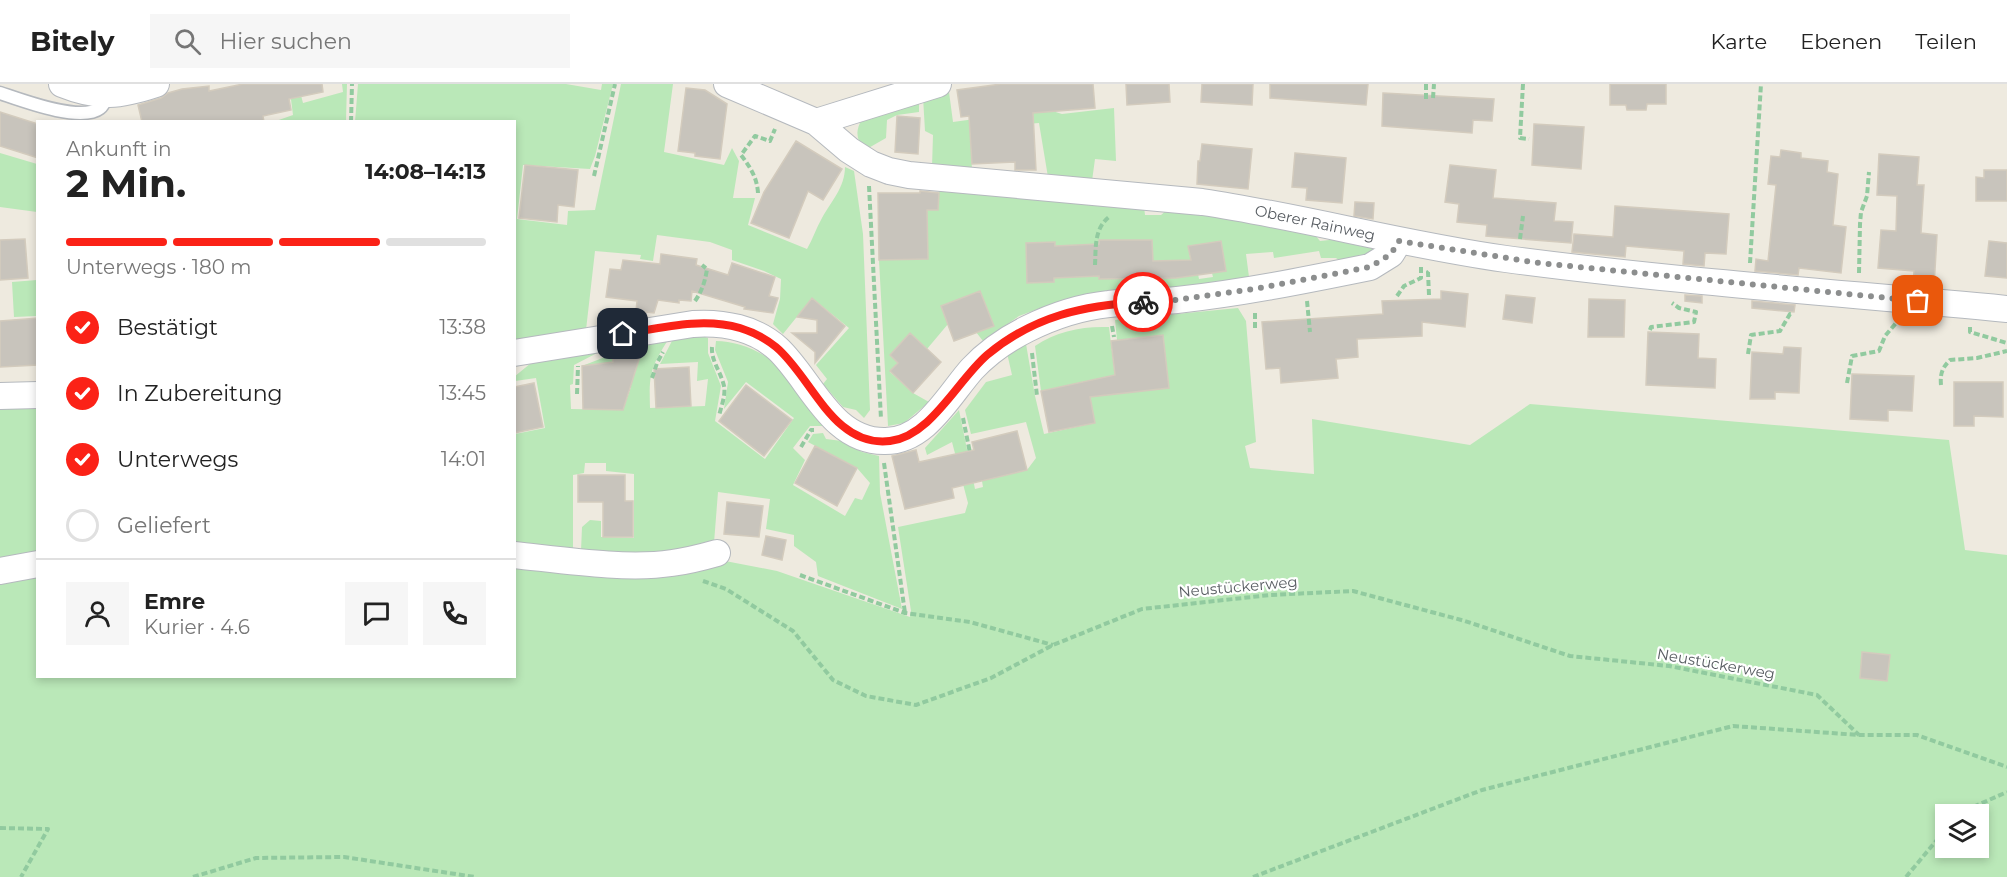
<!DOCTYPE html>
<html lang="de">
<head>
<meta charset="utf-8">
<style>
	body { margin:0; font-family:Montserrat,sans-serif; background:#f6f6f6; color:#222; height:100vh; display:flex; flex-direction:column; font-size:22px; white-space:nowrap }
	* { box-sizing:border-box; margin:0 }
	p { font-size:20px; color:#767676 }
	.icon { flex:none; width:33px; height:33px; fill:none; stroke:currentColor; stroke-width:2; stroke-linecap:round; stroke-linejoin:round }
	.map { position:relative; flex:1; overflow:hidden }
	.sheet { position:absolute; left:36px; top:36px; width:480px; height:558px; display:flex; flex-direction:column; background:#fff; border-radius:0px; box-shadow:0 3px 9px #0003 }
	.sheet>* { flex:none }
	.buttons { position:absolute; left:1935px; top:720px; display:grid; gap:12px }
	.buttons a { display:grid; place-items:center; width:54px; height:54px; border-radius:0px; background:#fff; box-shadow:0 3px 9px #0003; font-size:30px }
	.pin { position:absolute; display:grid; place-items:center; width:51px; height:51px; color:#fff; margin:-26px; border-radius:12px; box-shadow:0 3px 9px #0006 }
	.courier { position:absolute; display:grid; place-items:center; width:60px; height:60px; margin:-30px; border:4px solid #fb2217; border-radius:50%; background:#fff; color:#222; box-shadow:0 2px 8px #0007 }
	.head em { font-style:normal; font-weight:700 }
	.head div { display:flex; flex-direction:column-reverse }
	.head { display:flex; align-items:center; justify-content:space-between; height:102px; padding:0 30px }
	h1 { font-size:39px; font-weight:700; line-height:45px }
	.bar { display:grid; grid-template-columns:repeat(4,1fr); gap:9px 6px; align-content:center; height:72px; padding:0 30px }
	.bar i { height:8px; border-radius:4px; background:#e0e0e0 }
	.bar .current { background:#fb2217 }
	.bar p { grid-column:span 4 }
	.line { display:flex; align-items:center; gap:15px; padding:0 30px; border-top:2px solid #e0e0e0 }
	.line div { flex:1 }
	.round { display:grid; place-items:center; flex:none; width:63px; height:63px; border-radius:0px; background:#f6f6f6 }
	ol { padding:0 30px; list-style:none }
	li { display:flex; align-items:center; gap:18px; height:66px }
	li p { margin-inline-start:auto }
	li .icon { padding:6px; border-radius:50%; background:#fb2217; color:#fff; stroke-width:4 }
	li:last-child { color:#767676 }
	li i { width:33px; height:33px; border:3px solid #e0e0e0; border-radius:50% }
	header { display:flex; align-items:center; gap:36px; box-sizing:border-box; height:84px; padding:0 30px; background:#fff; border-bottom:2px solid #e0e0e0 }
	header strong { font-size:28px }
	nav { display:flex; gap:33px; margin-inline-start:auto; font-size:21px }
	.search { width:420px; height:54px; background:#f6f6f6; display:flex; align-items:center; gap:15px; box-sizing:border-box; padding:0 21px; border-radius:0px; color:#767676; font-size:22px }
	.map>svg:first-child { display:block }
	.green { fill:#bae8b8; fill-rule:evenodd }
	.building { fill:#c8c4bc; stroke:#d3cbbd; stroke-width:1.5 }
	.lines { fill:none; stroke-linecap:round; stroke-linejoin:round }
	.service-casing { stroke:#b5b9be; stroke-width:15 }
	.minor-casing { stroke:#b5b9be; stroke-width:28 }
	.path { stroke:#91ca9f; stroke-width:4; stroke-dasharray:6 3; stroke-linecap:butt }
	.service { stroke:#fff; stroke-width:12 }
	.minor { stroke:#fff; stroke-width:26 }
	.done { stroke:#8c8e8e; stroke-width:6; stroke-dasharray:0 10.8 }
	.route { stroke:#fb2217; stroke-width:8 }
	.labels { text-anchor:middle; stroke-width:4.5; stroke-linejoin:round; paint-order:stroke }
	.street-label { font-size:15px; fill:#585d62; stroke:#fff }
</style>
</head>
<body>
<header>
<strong>Bitely</strong>
<div class="search"><svg class="icon" aria-label="search" viewBox="0 0 24 24"><circle cx="10" cy="10" r="6"/><path d="M15 15l6 6"/></svg>Hier suchen</div>
<nav><a>Karte</a><a>Ebenen</a><a>Teilen</a></nav>
</header>
<div class="map">
<svg width="2007" height="793" viewBox="0 0 2007 793">
	<rect width="100%" height="100%" fill="#eeeadf"/>
	<path class="green" d="M289,0H298L303,19L343,8L342,0H347L346,37L273,38L293,31Z
		M358,0H566L601,6L602,0H613L595,72L590,85L523,81L517,135L567,141L568,127L595,126L621,0H673L664,68L724,81L732,64L739,77L733,114H755L748,141L807,165C813,155 816,144 822,134C831,118 845,103 845,83L854,87L863,150L870,326L864,334L856,326L843,323L823,300L827,295L816,281L849,244L812,214L783,250L773,240L780,215L781,195L764,187L732,176V166L710,158L657,151L653,177L640,175L641,171L595,167L586,246L515,257L514,38H355Z
		M949,8L953,38L1046,25L1062,30L1114,24L1116,77L1095,75L1092,97L1048,93L1039,39L970,44L972,86L932,83L933,51L925,47L923,13Z
		M919,15V28L897,31L887,36L886,54L865,66C856,56 855,47 862,35Z
		M0,69L37,80V128L0,123Z
		M939,107L1144,123L1145,131H1161L1167,126H1184L1315,151L1320,157L1339,155L1374,162L1371,172L1340,177L1336,174H1321L1319,167L1274,174L1273,168L1246,170L1249,193L1188,203L1097,209L1065,215L1019,232L983,257L976,248L980,207L941,222L948,240L927,265L910,249L890,271L898,279L890,288L913,309L929,318L904,339L888,342L879,176L928,175L927,152L922,125L938,126ZM1152,156L1153,177H1163V195H1099V157ZM1054,158L1055,162L1073,161L1054,194L1028,198L1027,159ZM1188,162L1212,189L1213,193L1199,195L1198,190L1193,191Z
		M37,196V232L14,233L12,198Z
		M1238,224L1246,237L1256,358L1245,362L1250,384L1314,390L1312,335L1470,361L1530,320L1949,356L1965,466L2007,471V793H0V322H37L38,592H514L515,476H720L777,487L910,533L911,527L898,443L965,429L968,419L952,358L927,371L925,364L959,326L975,405L983,403L982,397L1027,386L1036,374L1026,338L971,350L965,326L986,298L1012,291L1007,269L1026,260L1035,312L1044,350L1095,339L1086,297L1041,307L1035,262C1057,247 1082,242 1109,243L1117,309L1169,303L1163,251L1117,256L1115,236ZM1946,730H1978V764H1946Z
		M702,252L708,254V269L721,302L715,337L765,375L794,334L746,298L724,325L728,298L715,266L716,257C737,257 763,267 779,283C795,298 811,324 825,342H810L793,364L805,376L793,401L845,432L855,414L862,416L870,399L857,384L808,358L813,350L823,349L826,355L842,357L862,368L879,372L880,409L902,525L818,492L816,478L794,462V451L766,445L770,415L718,408L714,459L671,475L581,467L582,443L590,436L601,437V453L634,454V390L606,387V379H585L584,389L573,391V471L515,465V350L545,344L536,294L515,297L514,293L531,279L553,276L568,269L599,268L574,281L573,300L570,301L571,325L623,326L631,303L629,280L606,279L582,282L605,273L607,265L668,256C650,284 649,291 650,324L705,322L708,295L697,297L698,278L660,280L673,255Z"/>
	<path class="building" d="M243,0H322L323,8L289,15L291,26L263,32L264,38H142L138,21L161,14L168,9L182,5L209,2V7Z
		M1001,0H1093L1095,24L1033,29L1036,86H1015V78L972,80L969,32L961,33L957,6Z
		M1126,0H1169L1170,18L1127,21Z
		M1202,0H1253L1252,21L1201,18Z
		M1270,0H1368L1366,21L1270,14Z
		M1610,0H1666V20H1647L1646,26H1627L1626,21H1610Z
		M686,4L705,6L727,20L720,75L695,72V69L678,67Z
		M1383,9L1494,15L1492,37L1473,36L1472,49L1382,42Z
		M0,28L38,40V74L0,62Z
		M897,32L920,34L918,70L895,68Z
		M1534,40L1584,43L1581,85L1532,81Z
		M796,57L842,85L823,116L808,107L789,154L751,139L764,108Z
		M1202,60L1252,65L1248,105L1197,100L1198,77H1200Z
		M1781,66L1801,69V74L1828,77L1827,88L1838,90L1833,141L1846,143L1841,189L1799,184L1798,191L1755,187L1756,175L1768,177L1776,101L1768,100L1771,72L1780,73Z
		M1295,69L1346,74L1342,119L1306,116L1307,104L1292,103Z
		M1879,70L1919,73L1917,101H1924L1921,149L1937,151L1934,203L1913,201L1914,187L1878,184L1881,146L1896,147L1897,112L1877,111Z
		M525,81L578,86L574,123L558,121L557,138L519,134Z
		M1450,81L1496,86L1493,114L1556,119L1554,137L1573,138L1571,159L1486,152L1487,141L1457,138L1459,120L1445,118Z
		M1984,86H2007V117H1976V93L1984,94Z
		M920,107L939,109L938,126H927L928,175L879,176L878,109H920Z
		M1355,118L1374,119L1373,135L1354,132Z
		M1615,122L1729,130L1726,170L1705,169L1704,182L1683,180L1684,167L1626,162L1625,173L1572,168L1574,150L1613,153Z
		M25,155L28,194L0,196V156Z
		M1099,156H1152L1153,177L1191,176L1188,162L1221,157L1226,187L1176,194L1099,195V192L1054,194V198L1027,199L1026,159L1055,158V162L1099,160Z
		M1989,157L2007,159V194L1985,192Z
		M661,170L697,175L696,181L728,191L732,179L775,193L769,212L778,214L773,229L744,225L745,223L692,207L691,217L679,216V219L658,216L654,229L636,227L637,217L606,213L610,185L621,186L623,176L660,180Z
		M980,207L994,242L954,257L941,222Z
		M1441,207L1468,210L1465,243L1422,238V252L1357,255L1358,273L1336,275L1338,294L1281,299L1280,284L1266,285L1262,238L1383,230L1382,217L1441,215Z
		M1506,211L1535,214L1532,239L1503,235Z
		M1685,211L1702,212V219L1685,217Z
		M812,214L845,242L815,279V268L792,249H817V236L797,233Z
		M1589,215L1625,216L1624,253H1588Z
		M1752,217L1795,221L1794,228L1752,224Z
		M38,234V281L0,283V237Z
		M1648,248L1699,250L1698,274L1716,275L1715,304L1646,301Z
		M910,249L941,278L913,309L890,287L898,279L890,271Z
		M1163,251L1169,304L1090,313L1095,339L1049,348L1041,307L1115,291L1111,257Z
		M643,263L623,326L583,325L582,282L613,278L612,268Z
		M1784,263L1801,264L1799,309L1775,308V315H1750L1752,268L1783,270Z
		M689,283L691,322L656,324L654,285Z
		M1852,290L1914,292L1912,327L1888,326V337L1850,335Z
		M1954,298H2003V333L1974,332V342H1954Z
		M534,299L543,343L514,349V303Z
		M746,301L792,336L764,372L719,337Z
		M1017,347L1027,386L952,404L954,414L905,425L892,372L916,366L919,378L974,366L972,358Z
		M815,362L857,384L837,422L795,399Z
		M578,391H625V417H633V453H603V418H578Z
		M727,418L763,422L759,453L724,450Z
		M766,452L786,456L782,476L762,471Z
		M1862,568L1890,571L1887,597L1860,594Z"/>
	<g class="lines">
		<g class="service-casing">
			<path id="service" d="M0,9C21,16 81,39 100,24C104,21 105,16 107,11"/>
		</g>
		<g class="minor-casing">
			<path id="minor" d="M62,0C99,15 120,12 156,0
				M727,0L816,38L849,66L871,80L889,87L909,91L1202,118C1304,133 1404,161 1506,175C1671,197 1841,209 2007,225
				M816,38L938,0
				M514,269L693,240C723,238 755,244 778,265C811,296 831,357 884,357C925,358 948,312 972,285C987,269 1007,255 1027,245C1053,232 1080,223 1109,220C1132,217 1155,218 1177,216C1242,209 1306,196 1370,183L1391,170L1399,157
				M0,312L38,311
				M514,471C562,476 626,486 672,479C687,477 703,473 717,469
				M0,487L38,480"/>
		</g>
		<path class="path" d="M1426,0V16
			M1523,0L1520,54L1529,55
			M1433,14L1434,0
			M351,38L352,0
			M594,92L615,0
			M869,102L881,335
			M758,109C757,93 750,83 741,71L755,52L770,57L775,45
			M1520,155L1523,132
			M1750,179L1761,0
			M1095,181C1096,163 1094,145 1109,133
			M1859,189L1860,140L1861,128L1867,112L1869,88
			M1429,211L1428,188L1430,186
			M1397,212L1404,202L1421,194V182
			M695,217C702,207 705,198 707,185L702,181
			M1307,217L1310,248
			M1255,229V245
			M1112,242L1114,253
			M1970,243V248L2007,259
			M1650,246L1651,243L1694,238L1696,228L1679,224L1672,219
			M712,263C711,277 721,288 724,302C726,311 721,323 719,332
			M1032,269L1037,312
			M1748,270L1751,251L1780,247L1790,230H1792
			M652,294L657,279L663,268
			M1847,299L1852,272L1879,267L1885,252L1896,239
			M1941,301C1940,290 1942,284 1950,276L1977,274L2007,267
			M577,310L578,282
			M963,334L970,369
			M801,363L811,346H814
			M884,379L905,529
			M800,491L905,529L970,538L1053,561
			M703,497L726,505L793,547L833,596L866,612L916,621L991,594L1053,561L1142,525L1270,511L1353,507L1465,537L1570,572L1669,582L1817,611L1859,651
			M1957,730L2007,708
			M0,744L48,745L21,793
			M193,793L256,774L344,773L475,793
			M1253,793L1482,706L1733,642L1859,651H1917L2007,683
			M1906,793L1946,745"/>
		<use href="#service" class="service"/>
		<use href="#minor" class="minor"/>
	</g>
	<g class="lines">
		<path class="done" d="M1143,218L1175,216L1260,204L1370,183L1391,170L1399,157L1539,179L1918,217"/>
		<path class="route" d="M623,250C661,244 702,233 740,244C753,248 766,255 776,263C812,293 833,364 890,357C931,352 957,297 987,271C1034,232 1084,221 1143,218"/>
	</g>
	<g class="labels">
		<g class="street-label">
			<text transform="translate(1315 139) rotate(12)" y="5">Oberer Rainweg</text>
			<text transform="translate(1238 503) rotate(-5)" y="5">Neustückerweg</text>
			<text transform="translate(1716 580) rotate(10)" y="5">Neustückerweg</text>
		</g>
	</g>
</svg>
<div class="buttons">
<a><svg class="icon" aria-label="layers" viewBox="0 0 24 24"><path d="M12 4l9 5-9 5-9-5zM3 14l9 5 9-5"/></svg></a>
</div>
<div class="pin" style="left:1918px;top:217px;background:#ea580c"><svg class="icon" aria-label="bag" viewBox="0 0 24 24"><path d="M5 8h14l-1 12H6zM9 8a3 3 0 0 1 6 0"/></svg></div>
<div class="pin" style="left:623px;top:250px;background:#1f2937"><svg class="icon" aria-label="home" viewBox="0 0 24 24"><path d="M3 11l9-7 9 7M6 9v11h12V9"/></svg></div>
<div class="courier" style="left:1143px;top:218px"><svg class="icon" aria-label="bike" viewBox="0 0 24 24"><circle cx="6" cy="16" r="4"/><circle cx="18" cy="16" r="4"/><path d="M6 16l4-8h5l3 8M10 8l3 8H6M13 5h3"/></svg></div>
<section class="sheet">
<div class="head"><div><h1>2 Min.</h1><p>Ankunft in</p></div><em>14:08–14:13</em></div>
<div class="bar"><i class="current"></i><i class="current"></i><i class="current"></i><i></i><p>Unterwegs · 180 m</p></div>
<ol>
<li><svg class="icon" aria-label="check" viewBox="0 0 24 24"><path d="M5 12l5 5 9-10"/></svg>Bestätigt<p>13:38</p></li>
<li><svg class="icon" aria-label="check" viewBox="0 0 24 24"><path d="M5 12l5 5 9-10"/></svg>In Zubereitung<p>13:45</p></li>
<li><svg class="icon" aria-label="check" viewBox="0 0 24 24"><path d="M5 12l5 5 9-10"/></svg>Unterwegs<p>14:01</p></li>
<li><i></i>Geliefert</li>
</ol>
<div class="line" style="height:108px"><a class="round"><svg class="icon" aria-label="person" viewBox="0 0 24 24"><circle cx="12" cy="8" r="4"/><path d="M4 21q1-7 8-7t8 7"/></svg></a><div><b>Emre</b><p>Kurier · 4.6</p></div><a class="round"><svg class="icon" aria-label="chat" viewBox="0 0 24 24"><path d="M4 5h16v11H9l-5 4z"/></svg></a><a class="round"><svg class="icon" aria-label="phone" viewBox="0 0 24 24"><path d="M5 4h4l2 5-3 2q2 4 5 5l2-3 5 2v4C11 20 4 13 5 4z"/></svg></a></div>
</section>
</div>
</body>
</html>
